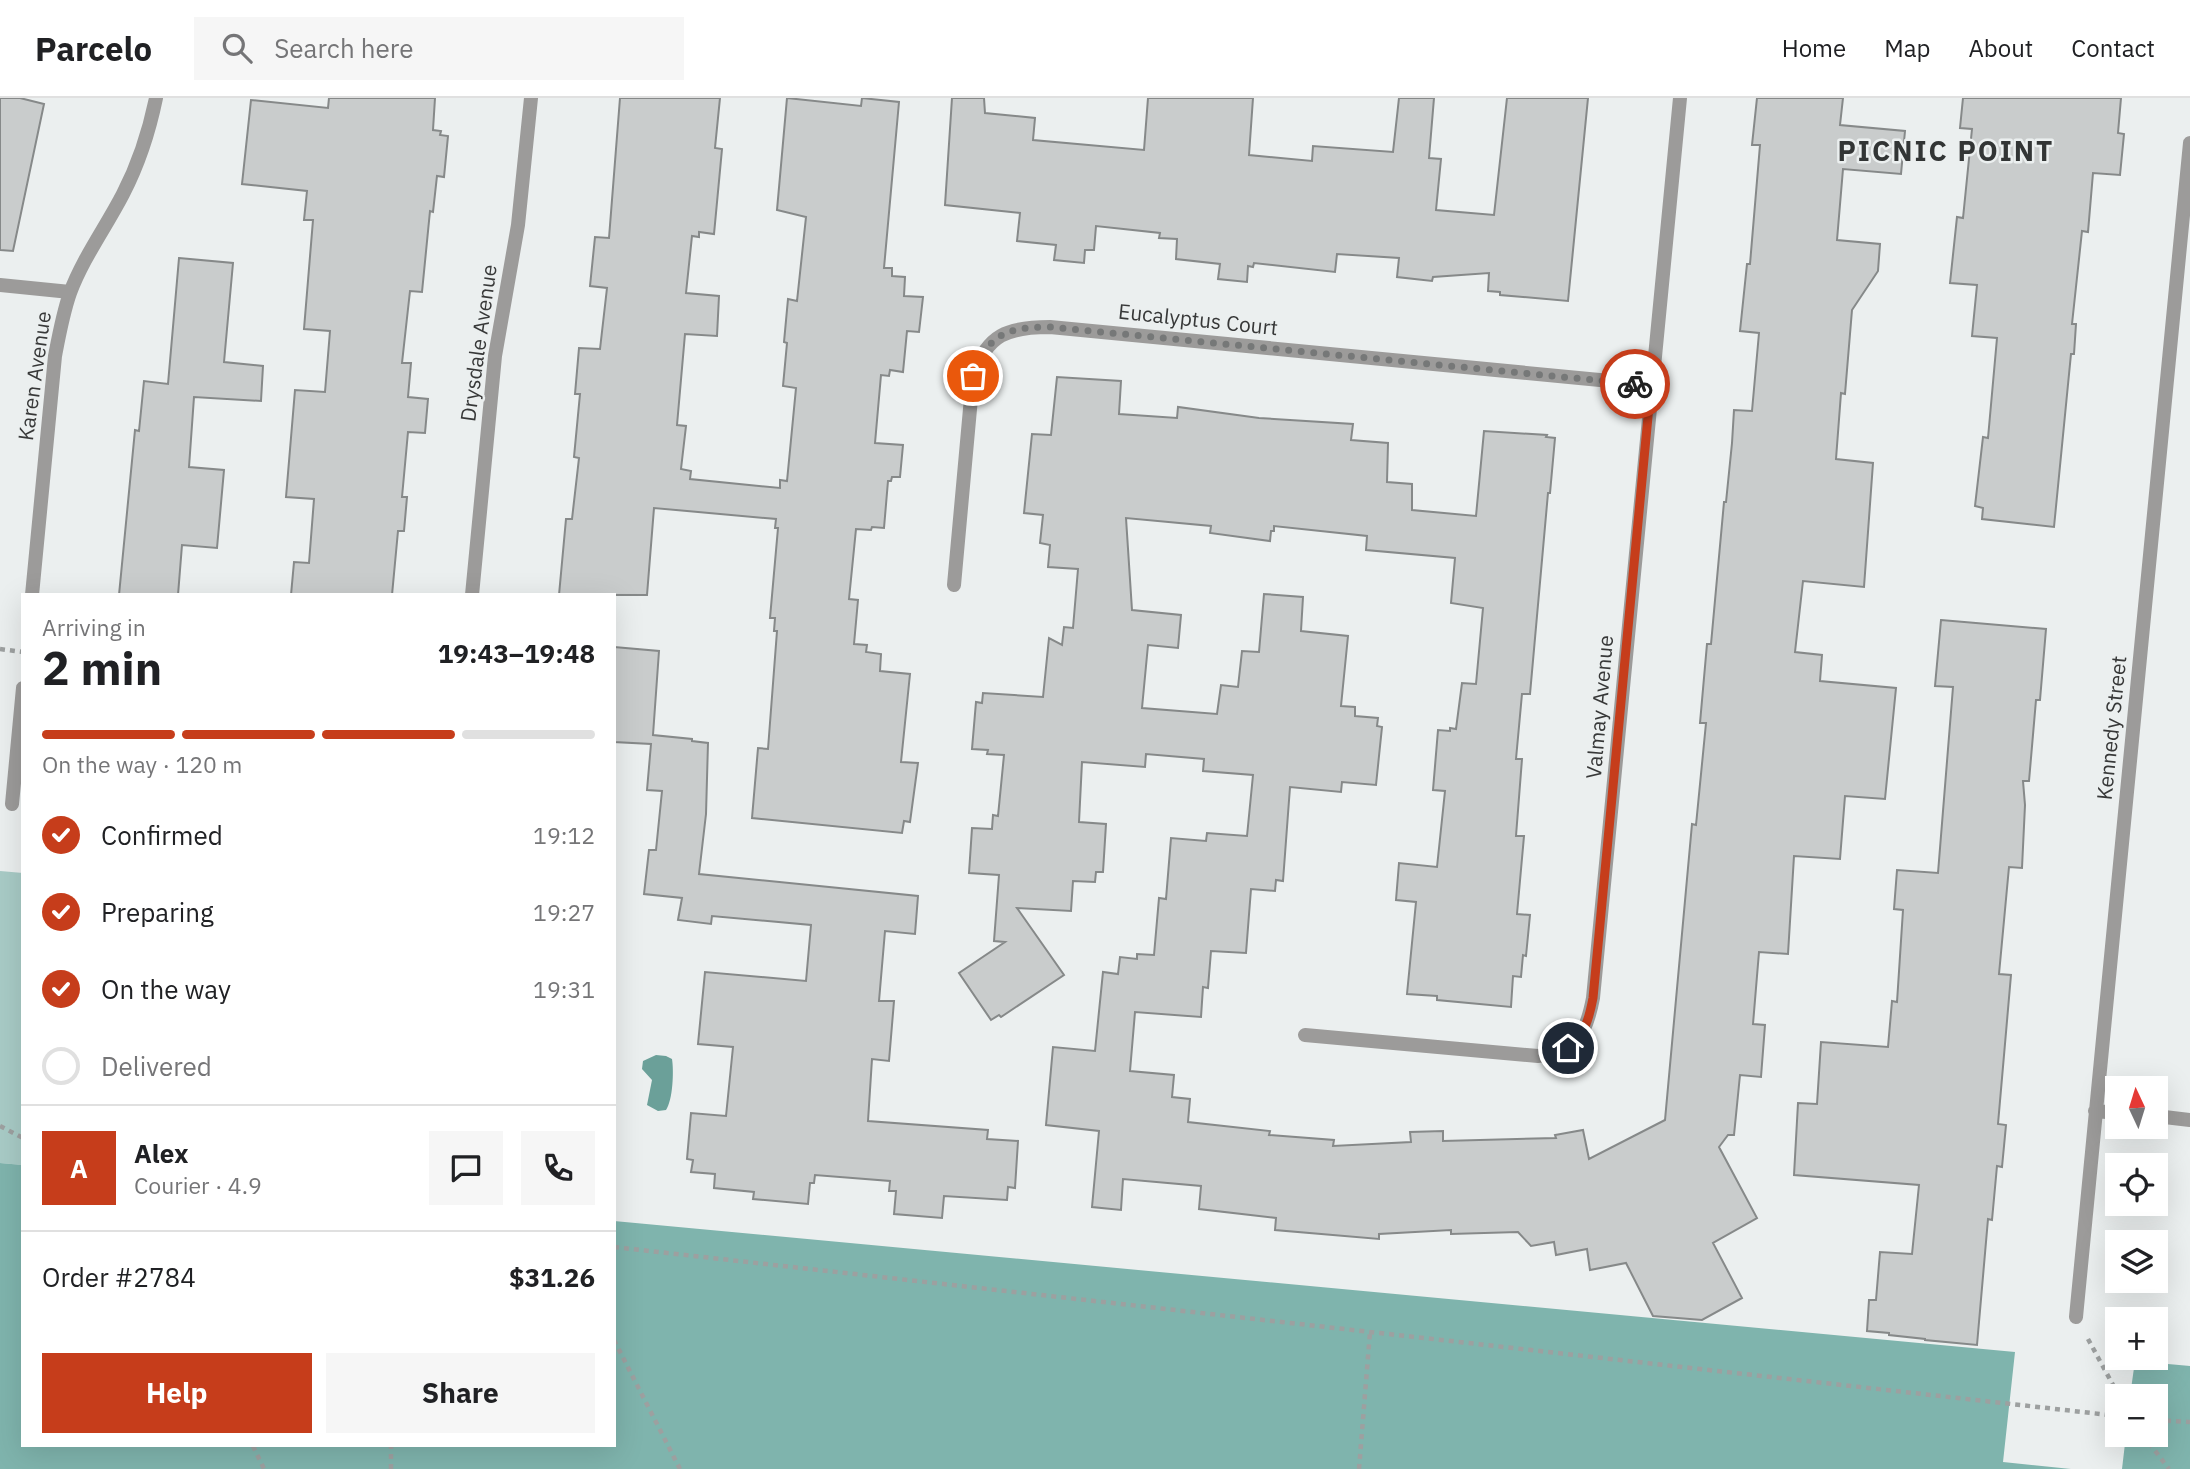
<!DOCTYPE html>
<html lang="en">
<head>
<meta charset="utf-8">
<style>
	body { margin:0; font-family:"IBM Plex Sans",sans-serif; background:#f6f6f6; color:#202124; height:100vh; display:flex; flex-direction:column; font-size:26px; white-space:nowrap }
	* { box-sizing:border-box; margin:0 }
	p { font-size:23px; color:#757577 }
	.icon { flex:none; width:38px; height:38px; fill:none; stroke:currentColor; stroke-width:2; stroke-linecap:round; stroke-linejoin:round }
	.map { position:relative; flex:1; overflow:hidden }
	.details { position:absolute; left:21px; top:495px; width:595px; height:854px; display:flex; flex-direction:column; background:#fff; border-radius:0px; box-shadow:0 7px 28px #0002 }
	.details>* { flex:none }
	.needle { width:46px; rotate:356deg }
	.tools { position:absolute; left:2105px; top:978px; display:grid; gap:14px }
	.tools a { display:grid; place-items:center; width:63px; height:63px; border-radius:0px; background:#fff; box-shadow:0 7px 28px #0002; font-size:35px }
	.pin { position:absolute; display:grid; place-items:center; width:60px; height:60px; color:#fff; margin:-30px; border:4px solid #fff; border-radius:50%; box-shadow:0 2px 7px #0007 }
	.courier { position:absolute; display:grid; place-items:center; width:70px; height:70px; margin:-35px; border:5px solid #c63d1b; border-radius:50%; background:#fff; color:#222; box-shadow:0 2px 9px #0007 }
	.summary em { font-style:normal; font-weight:700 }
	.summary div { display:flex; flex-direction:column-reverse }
	.summary { display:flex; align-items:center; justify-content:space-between; height:119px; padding:0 21px }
	h1 { font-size:46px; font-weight:700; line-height:52px }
	.bar { display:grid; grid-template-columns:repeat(4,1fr); gap:10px 7px; align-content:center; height:84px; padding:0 21px }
	.bar i { height:9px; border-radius:5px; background:#e0e0e0 }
	.bar .active { background:#c63d1b }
	.bar p { grid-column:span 4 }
	.line { display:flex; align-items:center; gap:18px; padding:0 21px; border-top:2px solid #e0e0e0 }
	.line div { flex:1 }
	.round { display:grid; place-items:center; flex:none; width:74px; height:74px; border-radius:0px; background:#f6f6f6 }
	ol { padding:0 21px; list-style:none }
	li { display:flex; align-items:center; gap:21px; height:77px }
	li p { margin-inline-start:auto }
	li .icon { padding:7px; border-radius:50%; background:#c63d1b; color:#fff; stroke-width:4 }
	li:last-child { color:#757577 }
	li i { width:38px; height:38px; border:4px solid #e0e0e0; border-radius:50% }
	.button { display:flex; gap:14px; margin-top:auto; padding:14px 21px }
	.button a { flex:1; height:80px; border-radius:0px; background:#c63d1b; color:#fff; font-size:28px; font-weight:700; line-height:80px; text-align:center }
	.button a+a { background:#f6f6f6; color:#202124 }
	header { display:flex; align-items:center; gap:42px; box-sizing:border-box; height:98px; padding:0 35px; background:#fff; border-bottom:2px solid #e0e0e0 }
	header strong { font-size:33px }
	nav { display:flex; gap:38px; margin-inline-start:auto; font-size:24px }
	.search { width:490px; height:63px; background:#f6f6f6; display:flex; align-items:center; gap:18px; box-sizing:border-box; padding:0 24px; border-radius:0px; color:#757577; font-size:26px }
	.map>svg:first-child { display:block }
	.green { fill:#a8cbc6 }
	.forest { fill:#7fb4ad }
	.water { fill:#6ba099 }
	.building { fill:#c9cccc; stroke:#868989; stroke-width:2 }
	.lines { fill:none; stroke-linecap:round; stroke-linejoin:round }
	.path { stroke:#9da0a0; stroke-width:4.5; stroke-dasharray:5 5; stroke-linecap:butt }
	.street { stroke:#9c9b9a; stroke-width:14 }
	.done { stroke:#767878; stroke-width:7; stroke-dasharray:0 12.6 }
	.route { stroke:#c63d1b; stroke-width:9 }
	.labels { text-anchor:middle; stroke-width:5; stroke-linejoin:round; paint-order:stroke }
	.street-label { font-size:21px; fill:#373838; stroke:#ebefef }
	.district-label { font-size:28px; font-weight:bold; letter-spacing:2px; fill:#323535; stroke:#ebefef }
</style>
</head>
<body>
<header>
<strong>Parcelo</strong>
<div class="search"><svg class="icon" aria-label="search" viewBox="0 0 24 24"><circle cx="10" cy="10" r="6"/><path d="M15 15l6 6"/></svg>Search here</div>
<nav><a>Home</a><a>Map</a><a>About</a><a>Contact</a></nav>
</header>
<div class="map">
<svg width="2190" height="1371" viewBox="0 0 2190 1371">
	<rect width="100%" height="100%" fill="#ebefef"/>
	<path class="green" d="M0,773L23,775V1067L0,1065Z"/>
	<path class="forest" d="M0,1065L23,1067V1348H614V1123L2015,1254L2003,1364L2071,1371H0Z
		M2135,1263L2190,1268V1371H2122L2126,1337H2156V1298H2130Z"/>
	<path class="water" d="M656,957L666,958L672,961C674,973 673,1002 666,1012L658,1013L647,1007L652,982L642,971L643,963Z"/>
	<path class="building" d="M0,0H20L44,6L13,153L0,152Z
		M329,0H435L433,32L441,33L440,37L448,38L444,79L437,78L433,114L430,113L422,194L410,193L402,265H411L408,299L428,301L425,335L408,334L402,399H407L404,433H398L392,497H291L294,464L309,465L314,401L286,399L295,292L325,294L330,233L304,231L313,122H304L307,93L242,86L251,2L328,10Z
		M620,0H720L715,50L722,51L714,136L699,134V139L692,138L686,195L719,198L717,238L685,236L677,327L686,328L681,371L691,373L690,381L780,390V382L787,383L796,290L783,288L787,245L784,244L788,201L797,203L806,119L777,112L787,0L861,8L862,0L899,4L884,170H892V178L905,179L904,198L923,199L919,234L907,233L903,274L890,272L889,278L881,277L875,345L903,347L900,379H892L891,383H888L884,430L872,429L871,432L856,431L849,501L858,502L854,546L867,547L866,554L881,556L880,573L910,576L901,664L918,665L910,724L904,723L902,735L752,720L758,650L768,651L777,533H774L775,520H770L778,430H775L776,421L654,410L647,497H559L566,421H572L579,360L574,359L580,296H575L579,250L600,251L607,190L590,188L595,139L609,140Z
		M952,0H984L985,15L1035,20L1033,42L1144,52L1148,0H1253L1249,57L1312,63L1313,48L1393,54L1399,0H1434L1429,60L1441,61L1436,112L1494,117L1507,0H1588L1568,203L1500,197V194L1488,193L1489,175L1433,179L1432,183L1397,179L1399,160L1337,156L1335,174L1254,165L1253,169L1248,168L1247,184L1218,181L1220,166L1176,161L1177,141L1159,140L1160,135L1096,128L1094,152H1085L1084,165L1054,162L1056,147L1017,143L1020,115L945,107Z
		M1757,0H1843L1840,27L1905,33L1901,76L1843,71L1837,142L1880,146L1878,173L1852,212L1845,296L1841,295L1836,361L1873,365L1864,489L1803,483L1795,554L1822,557L1820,583L1896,590L1885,701L1845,698L1840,761L1794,758L1788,856L1759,854L1753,926L1765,927L1761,979L1740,977L1734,1037H1728L1719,1049L1757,1120L1713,1145L1742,1200L1702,1222L1653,1218L1626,1165L1590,1172L1587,1151L1556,1157L1554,1144L1531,1148L1518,1134L1451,1136V1132L1379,1136V1141L1275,1132L1276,1120L1199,1111L1201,1088L1123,1081L1121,1112L1092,1109L1099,1033L1046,1027L1053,949L1095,953L1103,874L1118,876L1120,859L1137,861V856L1154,857L1159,800L1166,801L1171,740L1206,743L1207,735L1247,738L1253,677L1203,673L1204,661L1146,656L1145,669L1082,664L1079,724L1106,726L1103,774H1096L1095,784L1073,783L1071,813L1017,810L1064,877L1001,919L999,917L991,922L959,875L1005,844L994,843L999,777L969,775L972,730L992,731L993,717L998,718L1004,657L987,656L988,652L972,651L976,604L982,605L983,595L1043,599L1049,540L1062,547L1064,529L1073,530L1078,471L1048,469L1050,447L1040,445L1043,417L1024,415L1032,336L1051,337L1057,279L1121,283L1119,316L1177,320L1178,309L1259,320L1353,326L1351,342L1388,345L1387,384L1412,386V412L1476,418L1484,333L1547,337L1546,339L1555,340L1550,395H1548L1530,596H1522L1516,661H1522L1516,738H1524L1517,816L1530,817L1526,858L1523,857L1521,879L1513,878L1511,909L1437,902V898L1407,896L1416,804L1396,802L1399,765L1437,769L1445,693L1433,692L1438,632L1450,633V630L1456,631L1462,585L1476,586L1483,510L1451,505L1455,460L1366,452L1367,438L1274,428V433H1271L1270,443L1210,435L1211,428L1126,420L1132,512L1181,517L1178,550L1148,547L1142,610L1217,616L1221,587L1238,589L1242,553L1259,554L1264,496L1303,499L1301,533L1348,538L1341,608L1355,609V618L1378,620L1377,628L1382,629L1376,687L1342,684L1341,694L1290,689L1283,783L1276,782L1275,793L1251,791L1246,855L1211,853L1208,890L1203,889L1201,919L1135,914L1130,973L1174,977L1172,999L1190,1001L1188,1024L1270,1033L1269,1037L1334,1042L1333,1048L1411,1044L1410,1034L1443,1033V1043L1556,1040L1555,1037L1583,1032L1589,1061L1665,1022L1692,726L1696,727L1706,625H1700L1707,546H1711L1724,404H1726L1732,345L1734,312L1752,313L1759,235L1740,233L1747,166H1750L1760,47H1752Z
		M1963,0H2121L2118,35L2124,36L2120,77L2093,75L2088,134L2082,133L2072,226H2076L2074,256H2071L2054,429L1982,421L1983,410L1975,408L1983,339L1988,340L1997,240L1972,238L1977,187L1950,185L1957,119L1963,120L1972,31L1960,30Z
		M179,160L233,165L224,264L263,268L261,303L194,299L189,369L224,372L217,450L182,447L178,497H119L135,332L139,333L144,283L168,286Z
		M1941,522L2046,531L2040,602H2036L2029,683H2023L2025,707L2022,770L2009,769L1999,876L2011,877L1998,1026L2006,1027L2002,1069L1997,1068L1992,1122L1988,1121L1977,1247L1925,1242V1241L1889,1237V1235L1867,1233L1869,1202H1876L1880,1154L1912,1156L1919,1087L1794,1077L1798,1005L1817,1006L1821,944L1888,949L1892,903L1897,904L1903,812L1894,811L1897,772L1938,775L1953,589L1935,588Z
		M614,549L659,553L653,637L692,641V643L708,645L706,716L699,776L918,798L915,836L885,833L879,903H894L889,963L872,961L868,1023L988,1032L987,1041L1018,1043L1015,1090L1008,1089L1007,1102L944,1098L942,1120L894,1116L896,1093H889L890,1083L815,1077L814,1085H810L808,1106L753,1101L754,1094L714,1090L715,1076L691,1074L693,1062L687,1061L691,1015L726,1018L733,949L698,946L705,874L806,883L811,827L712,818L711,826L678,822L682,800L644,796L649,752H656L662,693L647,692L651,646L614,644Z"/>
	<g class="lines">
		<path class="path" d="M0,551L23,554
			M0,1028L23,1040
			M614,1149L2118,1318
			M2088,1241L2119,1298
			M614,1242L680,1371
			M2156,1322L2190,1324
			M2143,1337L2169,1371
			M253,1348L264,1371
			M391,1371V1348
			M1359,1371L1370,1234"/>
		<path class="street" d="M0,187L70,194
			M954,487L973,278C987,236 1008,229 1050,229L1652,287
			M32,497L55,258C59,237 63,215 70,195C83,160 106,129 123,96C139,65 149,34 156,0
			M472,497L495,258L518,127L531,0
			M12,706L23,590
			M1305,937L1538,958C1577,953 1586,937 1593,900L1680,0
			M2095,1013L2118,1015
			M2156,1018L2190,1022
			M2076,1219L2190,45"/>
	</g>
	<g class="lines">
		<path class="done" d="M973,278C987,236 1008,229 1050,229L1635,286"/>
		<path class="route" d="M1568,950C1585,936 1589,921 1593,900L1651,287L1635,286"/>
	</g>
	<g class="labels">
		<g class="street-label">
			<text transform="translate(1198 222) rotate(6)" y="7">Eucalyptus Court</text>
			<text transform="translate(479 245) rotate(-82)" y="7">Drysdale Avenue</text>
			<text transform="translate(35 278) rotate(-82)" y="7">Karen Avenue</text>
			<text transform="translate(1600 609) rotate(-85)" y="7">Valmay Avenue</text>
			<text transform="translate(2112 630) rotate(-84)" y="7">Kennedy Street</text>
		</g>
		<g class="district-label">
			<text x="1946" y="63">PICNIC POINT</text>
		</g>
	</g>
</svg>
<div class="tools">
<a><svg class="needle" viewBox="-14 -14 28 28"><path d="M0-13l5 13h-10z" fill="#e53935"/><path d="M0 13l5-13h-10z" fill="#757577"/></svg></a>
<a><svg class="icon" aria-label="locate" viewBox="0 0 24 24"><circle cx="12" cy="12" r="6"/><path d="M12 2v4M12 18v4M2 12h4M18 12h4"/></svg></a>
<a><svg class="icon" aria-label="layers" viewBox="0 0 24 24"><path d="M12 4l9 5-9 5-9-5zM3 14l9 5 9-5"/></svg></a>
<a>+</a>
<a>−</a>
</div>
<div class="pin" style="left:973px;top:278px;background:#ea580c"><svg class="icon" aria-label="bag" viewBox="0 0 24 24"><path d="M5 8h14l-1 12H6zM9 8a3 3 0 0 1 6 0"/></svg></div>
<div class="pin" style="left:1568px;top:950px;background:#1f2937"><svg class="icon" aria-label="home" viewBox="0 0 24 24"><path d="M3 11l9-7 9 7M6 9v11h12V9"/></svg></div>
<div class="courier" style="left:1635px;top:286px"><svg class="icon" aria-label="bike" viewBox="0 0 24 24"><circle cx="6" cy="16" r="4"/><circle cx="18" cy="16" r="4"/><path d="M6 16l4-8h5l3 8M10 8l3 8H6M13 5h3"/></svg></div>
<section class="details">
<div class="summary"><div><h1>2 min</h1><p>Arriving in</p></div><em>19:43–19:48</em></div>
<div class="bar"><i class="active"></i><i class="active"></i><i class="active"></i><i></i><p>On the way · 120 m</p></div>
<ol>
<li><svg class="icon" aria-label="check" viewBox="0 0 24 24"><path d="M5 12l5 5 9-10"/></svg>Confirmed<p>19:12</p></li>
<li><svg class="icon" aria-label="check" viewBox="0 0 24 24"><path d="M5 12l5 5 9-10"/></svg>Preparing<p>19:27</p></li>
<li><svg class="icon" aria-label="check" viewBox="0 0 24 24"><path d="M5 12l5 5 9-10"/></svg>On the way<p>19:31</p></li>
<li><i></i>Delivered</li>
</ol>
<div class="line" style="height:126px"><b class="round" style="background:#c63d1b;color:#fff">A</b><div><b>Alex</b><p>Courier · 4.9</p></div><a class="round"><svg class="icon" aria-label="chat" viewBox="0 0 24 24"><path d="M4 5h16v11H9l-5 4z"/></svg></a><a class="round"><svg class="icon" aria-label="phone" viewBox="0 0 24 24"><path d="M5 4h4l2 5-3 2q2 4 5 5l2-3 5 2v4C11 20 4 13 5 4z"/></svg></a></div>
<div class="line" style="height:91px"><div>Order #2784</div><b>$31.26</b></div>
<div class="button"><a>Help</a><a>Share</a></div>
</section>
</div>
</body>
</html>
